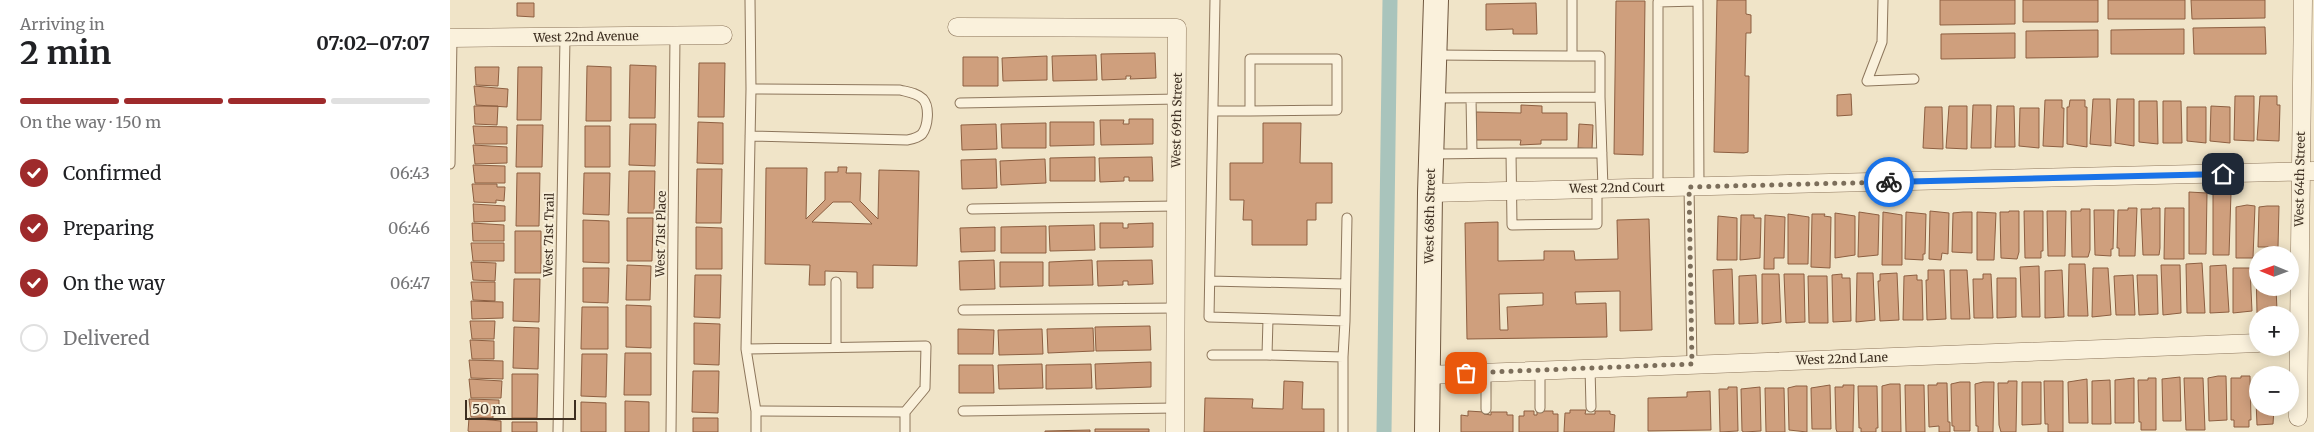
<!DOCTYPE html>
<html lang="en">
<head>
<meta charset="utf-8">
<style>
	body { margin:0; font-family:Merriweather,serif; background:#f6f6f6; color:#202124; height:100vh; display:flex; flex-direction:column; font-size:19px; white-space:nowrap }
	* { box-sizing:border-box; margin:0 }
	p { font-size:16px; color:#757577 }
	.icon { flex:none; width:28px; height:28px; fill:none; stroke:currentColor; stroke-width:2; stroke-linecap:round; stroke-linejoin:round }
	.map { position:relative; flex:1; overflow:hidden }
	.drawer { display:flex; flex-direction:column; background:#fff; width:450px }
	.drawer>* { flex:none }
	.needle { width:32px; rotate:271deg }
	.fabs { position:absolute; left:1799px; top:246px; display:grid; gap:10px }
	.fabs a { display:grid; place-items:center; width:50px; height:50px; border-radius:50%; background:#fff; box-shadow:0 2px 12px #0003; font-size:25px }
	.scale { position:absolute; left:15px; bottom:12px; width:111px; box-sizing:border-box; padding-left:5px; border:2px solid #3d2e20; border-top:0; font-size:14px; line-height:18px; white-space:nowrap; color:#3d2e20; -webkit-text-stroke:4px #f7eed8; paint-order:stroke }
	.pin { position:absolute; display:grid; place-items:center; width:42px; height:42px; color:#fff; margin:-21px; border-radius:10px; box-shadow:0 2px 8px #0006 }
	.courier { position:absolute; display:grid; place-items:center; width:50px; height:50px; margin:-25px; border:4px solid #1a73e8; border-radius:50%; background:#fff; color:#222; box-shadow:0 1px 6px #0007 }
	.headline em { font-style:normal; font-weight:700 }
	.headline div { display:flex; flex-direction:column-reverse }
	.headline { display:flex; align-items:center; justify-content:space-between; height:85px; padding:0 20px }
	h1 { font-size:32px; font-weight:700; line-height:38px }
	.bar { display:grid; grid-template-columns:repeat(4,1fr); gap:8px 5px; align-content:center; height:60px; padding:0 20px }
	.bar i { height:6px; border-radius:4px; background:#e0e0e0 }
	.bar .current { background:#9e2a2b }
	.bar p { grid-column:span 4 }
	ol { padding:0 20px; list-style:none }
	li { display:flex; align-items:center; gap:15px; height:55px }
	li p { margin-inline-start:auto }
	li .icon { padding:5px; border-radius:50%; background:#9e2a2b; color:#fff; stroke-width:4 }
	li:last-child { color:#757577 }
	li i { width:28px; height:28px; border:2px solid #e0e0e0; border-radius:50% }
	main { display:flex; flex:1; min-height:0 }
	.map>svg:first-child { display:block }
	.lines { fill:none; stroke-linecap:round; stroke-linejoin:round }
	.canal { stroke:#a9c4bc; stroke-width:15 }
	.building { fill:#cf9f7d; stroke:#8d5f41; fill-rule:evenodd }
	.lane-casing { stroke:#8d765c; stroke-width:11 }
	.street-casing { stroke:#8d765c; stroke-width:19 }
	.secondary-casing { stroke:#6f573f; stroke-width:26 }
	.lane { stroke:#faf1dc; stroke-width:9 }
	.street { stroke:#faf1dc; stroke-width:18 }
	.secondary { stroke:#faf1dc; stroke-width:24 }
	.done { stroke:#7c6e5b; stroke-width:5; stroke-dasharray:0 9 }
	.route { stroke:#1a73e8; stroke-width:6 }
	.labels { text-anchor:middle; stroke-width:4; stroke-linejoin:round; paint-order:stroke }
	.street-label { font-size:12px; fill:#3d2e20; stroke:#f7eed8 }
</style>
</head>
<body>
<main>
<section class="drawer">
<div class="headline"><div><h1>2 min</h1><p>Arriving in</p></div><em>07:02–07:07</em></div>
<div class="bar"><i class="current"></i><i class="current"></i><i class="current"></i><i></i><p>On the way · 150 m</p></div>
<ol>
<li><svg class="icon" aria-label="check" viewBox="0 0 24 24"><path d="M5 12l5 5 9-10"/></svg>Confirmed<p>06:43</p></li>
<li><svg class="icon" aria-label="check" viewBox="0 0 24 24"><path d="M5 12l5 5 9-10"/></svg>Preparing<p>06:46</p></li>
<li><svg class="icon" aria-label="check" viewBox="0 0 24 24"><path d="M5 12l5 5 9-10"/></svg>On the way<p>06:47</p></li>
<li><i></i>Delivered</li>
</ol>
</section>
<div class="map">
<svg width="1864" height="432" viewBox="0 0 1864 432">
	<rect width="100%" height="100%" fill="#f0e4c8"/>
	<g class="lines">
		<path class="canal" d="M934,432L940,0"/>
	</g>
	<path class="building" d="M1267,0H1296V14L1301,15V33H1296L1295,76H1299L1298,152L1294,153L1264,152Z
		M1490,0H1565V24L1490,25Z
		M1573,0H1648V22H1573Z
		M1658,0H1735V19H1658Z
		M1741,0H1815V18L1742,19Z
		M1166,1H1195L1193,155L1164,154Z
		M67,3H84V17L67,16Z
		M1086,3L1087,34H1063V29L1036,30V4Z
		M1815,27L1816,54H1744L1743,28Z
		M1734,29V54H1661V30Z
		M1648,30V57L1576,58V31Z
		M1565,33V58L1491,59V34Z
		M705,53L706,78L680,79L681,76H676V79L652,80L651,54Z
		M646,55L647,80L603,81L602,56Z
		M597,56V80L553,81L552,58Z
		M513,57H548V86H513Z
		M249,63H275L274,117H248Z
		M180,65L206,66L205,118H179Z
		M137,66L161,67V121H136Z
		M25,67H49L48,86L26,85Z
		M68,67H92L91,120H67Z
		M24,86L58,89L57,107L26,105Z
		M1401,94L1402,115L1387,116V95Z
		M1785,96H1804V141L1784,140Z
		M1810,96H1827V105H1830L1829,141L1807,140Z
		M1643,99H1660L1661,146L1640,144Z
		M1667,99H1684V146L1665,143Z
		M1595,100H1612V108H1614L1613,147L1593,146Z
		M1620,100H1635V107H1637V147L1617,144V107H1619Z
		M1689,101H1707L1708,144L1689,142Z
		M1713,101H1731L1732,143H1713Z
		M1071,105L1092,106V113H1117V140H1091V144L1070,145L1071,140H1026V112L1071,113Z
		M1523,105H1541V148H1521Z
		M24,106H48L47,125L25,124Z
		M1499,106H1517V149L1496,148Z
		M1547,106H1564L1565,147H1545Z
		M1761,106L1780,107V143L1760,141Z
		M1475,107H1492L1493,149L1473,148Z
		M1737,107H1756V143L1737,141Z
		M1570,108H1589V148L1569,146Z
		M679,119H703V144L651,145L650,120H674L673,124H679Z
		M248,122L273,123V164L247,163Z
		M600,122H644V145L600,146Z
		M596,123V148H552L551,124Z
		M813,123H851L850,163H882V203H866V220H857V245H802V220H793L794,200H780V163H813Z
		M180,124H206L205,166L179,165Z
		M546,124L547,149L512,150L511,125Z
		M1129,124L1143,125L1142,149L1128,148Z
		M67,125H93L92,167H66Z
		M23,126L57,127V144H25Z
		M135,126H160V167H135Z
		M23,145L57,147V163L25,164Z
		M645,157V181H600V158Z
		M702,157L703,181H679V177H674V181L650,182L649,158Z
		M546,159L547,188L512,189L511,160Z
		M595,159L596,183L551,185L550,161Z
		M23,165L55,166V183H25Z
		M388,167H397L396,173H411L410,201L428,219L429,170L469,171L467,266L423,265V288H407V272L375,271V285H359L360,265L315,264L316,168H357L356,219L375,200V172H388ZM383,202H401L422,224L362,222Z
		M247,169H272L271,223H246Z
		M179,171H205L204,213H178Z
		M67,173H90L89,226H66Z
		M134,173H160L159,215L133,214Z
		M22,184H47V187H55L54,201L46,200V203L24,202Z
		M1739,192L1757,193L1756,254H1739Z
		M1763,193H1781L1779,255H1763Z
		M23,204L55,206V221L24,222Z
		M1797,205L1805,206L1803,258H1786V207Z
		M1817,206H1829L1828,247H1808L1809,207Z
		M1678,208H1687L1685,256H1669V248H1667L1668,210H1678Z
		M1702,208H1710V248L1709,255H1693L1691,209H1702Z
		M1715,208H1734V259H1714Z
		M1631,209H1640V250L1638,257H1622L1621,211H1631Z
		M1644,210H1664L1663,249H1661V256L1645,255Z
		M1480,211L1499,213L1498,254L1492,253L1491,260L1479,259Z
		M1559,211H1569V252L1567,259L1551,258L1550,212H1559Z
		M1574,211H1593V251H1591V258H1575Z
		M1597,211H1616L1615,256H1598Z
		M1409,212L1429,215L1428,255L1408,257Z
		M1433,212L1452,215V265H1432Z
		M1456,212L1476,214L1475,254H1473V260L1455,259Z
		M1513,212H1522V253L1502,252L1503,213Z
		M1527,212L1546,213L1544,260H1527Z
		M1385,213L1405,216V255L1385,258Z
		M1338,214L1359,217L1358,264H1338Z
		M1362,214H1375L1374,216L1381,217L1380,268L1361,267Z
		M1291,215H1304V218H1311L1310,258L1290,260Z
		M1315,215L1335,217L1334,258H1324V269H1314Z
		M1268,216L1287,218V260H1267Z
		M177,218H203L202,261H177Z
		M1199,219L1202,330L1170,331V291L1125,292L1126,304L1156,303L1157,337L1017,339L1015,223L1048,222V261L1094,260V251H1124L1125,260L1168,259L1167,220ZM1093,293V305L1057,307L1058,330H1050L1049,294Z
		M133,220L159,221V263L133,262Z
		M22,223L54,225V241H23Z
		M650,223H673V228H678V224L703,223V247L650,248Z
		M644,225L645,250L600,251L599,226Z
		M596,226V253H551V227Z
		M246,227L272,228V269H246Z
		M545,227V251L511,252L510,228Z
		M65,231H91V273H65Z
		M21,243H54V261H23Z
		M544,260L545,289L510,290L509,261Z
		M642,260L643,285L599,286V262Z
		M702,260L703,284L678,285V281H673V285L648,286L647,261Z
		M21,262L46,263L45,281L23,280Z
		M550,262H593V286L550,287Z
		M1752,263L1755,313H1737L1736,264Z
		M1619,264H1635L1638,316H1618Z
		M177,265L201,266L200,300H176Z
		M1711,265H1730L1731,313L1713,315Z
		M1776,265L1779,312L1760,313V266Z
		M1589,266L1590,317H1572L1570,267Z
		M1806,266L1808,288H1826L1827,310L1807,313Z
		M133,268H159L158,303L133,302Z
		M1643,268H1658L1661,315L1642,317Z
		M1783,268H1800L1802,311L1783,313Z
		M1282,269L1284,324H1265L1263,270Z
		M1478,270H1494L1496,319L1477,320L1476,280H1478Z
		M1500,270H1517L1520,319H1501Z
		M1612,270L1614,317L1595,318V271Z
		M1407,273H1423L1425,320L1406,322Z
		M1447,273L1449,320L1430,321L1428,281H1430V274Z
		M1312,274H1329L1331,322L1312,324Z
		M1334,274H1354L1355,322L1336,323Z
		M1392,274V278H1400L1401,321L1383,322L1382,275Z
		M1533,274H1541L1543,318H1524L1523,279H1533Z
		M245,275H271L270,318L244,317Z
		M1306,275L1308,323L1289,324V276Z
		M1467,275V280H1472L1473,320H1453L1454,276Z
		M1683,275L1685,315H1666L1664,276Z
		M1687,275H1707L1708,314L1689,315Z
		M1358,276H1377L1378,323H1359Z
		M1547,278H1566V317L1547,318Z
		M64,279H90L89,322L63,321Z
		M21,282H45V301L23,300Z
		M21,301L53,302V318L22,319Z
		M176,305L201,306V348L176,347Z
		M132,307H158V349H131Z
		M20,321H45L44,339H22Z
		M244,323L270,324L269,365L244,364Z
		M700,326L701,350L646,351L645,327Z
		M64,327L89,328L88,369L63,368Z
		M643,328L644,351L598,353L597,329Z
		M508,329L544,330L543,354H508Z
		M592,329L593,354L549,355L548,330Z
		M20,340L44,341V359H22Z
		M175,353H201V395H174Z
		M132,354H157L156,397L131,396Z
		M19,360L53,361V379L21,378Z
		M701,362V387L646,389L645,364Z
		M592,364L593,388L549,389L548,365Z
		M641,364L642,388L596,389V365Z
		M509,365H543L544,393H509Z
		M243,371H269L268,413L242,412Z
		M62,374H88L87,418H62Z
		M1768,376H1776L1777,420L1759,421L1758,378Z
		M1791,376H1800L1801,420H1799V427H1784V420H1781V378H1791Z
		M1730,377L1731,421H1713L1712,379Z
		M1805,377H1808V408H1824L1823,424L1807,425Z
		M1684,378V423H1665V380Z
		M1698,378H1706V430H1691V422H1689L1688,380H1698Z
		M1734,378H1753L1755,430H1736Z
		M19,379L52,381L51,398H21Z
		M1637,379L1638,423H1619L1618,382Z
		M1660,380L1661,424H1642V381Z
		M834,381L853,382L852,409H874V432H754L755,398L803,399L802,408L833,409Z
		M1558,381H1567L1566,432H1551L1549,425L1548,383H1558Z
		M1594,381H1613V432H1598V424H1595Z
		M1510,382H1520V431H1504V426H1502L1501,384Z
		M1533,382H1544L1543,432H1528V426H1526L1525,384Z
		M1572,382H1591V424L1572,425Z
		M1487,383H1497L1498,422H1500V432H1489V426L1479,427L1478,385H1487Z
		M1440,384H1450L1451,432H1432V386Z
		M1380,385L1381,429H1362L1361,388Z
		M1393,385H1404L1403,432H1387L1386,429L1385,387H1393Z
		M1455,385H1474L1475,432H1456Z
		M1346,386H1357V432L1339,430L1338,388Z
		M1408,386H1427L1428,428H1426V432H1411V428H1409Z
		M1278,387H1287L1288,431L1270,432L1269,389H1278Z
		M1310,387L1311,431L1294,432L1292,431L1291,389Z
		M1315,388H1334L1335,432H1316Z
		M1260,391L1261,430L1198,431V398L1237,397V392Z
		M19,399L49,400V415H43V418L21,417Z
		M175,401L199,402V432H175Z
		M131,402L156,403V432H131Z
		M1120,410H1136L1135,414H1145V411H1160V414L1165,415L1164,432H1114L1115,413H1120Z
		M1018,411L1034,412V414L1041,415V412H1057V415H1063V432H1011V415L1018,416Z
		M1074,411H1084V415H1087V411H1103V414H1108V432H1069V416H1074Z
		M19,418L51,421V432H20L18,431Z
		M243,418H268V432H243Z
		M62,422H87V432H62Z
		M645,429H699V432H645Z
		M640,430V432H595V431Z"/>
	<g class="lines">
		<g class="lane-casing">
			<path id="lane" d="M300,0L301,89L296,349L306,411
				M765,0L759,317L895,321L897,218
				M1433,0L1432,42L1417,81L1464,79
				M986,55L1122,56V0
				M1122,56H1150V97
				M985,98L1150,97L1153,189
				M1021,98L1022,153
				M510,103L728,99
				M764,111H800V59H887V110L800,111
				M300,136L457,140C462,139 468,138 472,134C478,126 480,107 473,99C467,93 458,92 450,90L301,89
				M1061,153H1152
				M981,154L1061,153L1062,225L1147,224V189
				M0,164L2,38
				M1208,187V2L1248,1L1249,187
				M1239,187L1242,364
				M522,209L726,206
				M760,281L895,284
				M513,310L726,308
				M386,347V282
				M296,349L476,346L475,388L455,412
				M762,355H817L818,319
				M817,355L893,357L895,321
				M1140,368L1141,407
				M1036,372V409
				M1090,408V370
				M513,411L725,408
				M108,432L115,38
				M221,432L225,36
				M306,432V411L455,412V432
				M893,432V357"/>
		</g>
		<g class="street-casing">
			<path id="street" d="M507,27L727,28L725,432
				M0,38L273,35
				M980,193L1864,171
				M977,375L1808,343
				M1848,417L1853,0"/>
		</g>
		<g class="secondary-casing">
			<path id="secondary" d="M977,432L980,193L986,0"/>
		</g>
		<use href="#lane" class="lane"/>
		<use href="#street" class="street"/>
		<use href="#secondary" class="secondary"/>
	</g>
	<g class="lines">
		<path class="done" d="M1016,373L1242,364L1239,187L1439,182"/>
		<path class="route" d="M1439,182L1773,174"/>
	</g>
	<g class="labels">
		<g class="street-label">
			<text transform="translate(136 37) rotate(-1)" y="4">West 22nd Avenue</text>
			<text transform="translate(727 120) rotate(-89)" y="4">West 69th Street</text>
			<text transform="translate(1850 179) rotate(-89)" y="4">West 64th Street</text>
			<text transform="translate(1167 188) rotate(-1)" y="4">West 22nd Court</text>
			<text transform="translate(980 216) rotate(-89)" y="4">West 68th Street</text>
			<text transform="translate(211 234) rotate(-89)" y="4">West 71st Place</text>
			<text transform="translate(99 235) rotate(-89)" y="4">West 71st Trail</text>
			<text transform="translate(1392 359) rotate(-2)" y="4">West 22nd Lane</text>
		</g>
	</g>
</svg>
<div class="fabs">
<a><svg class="needle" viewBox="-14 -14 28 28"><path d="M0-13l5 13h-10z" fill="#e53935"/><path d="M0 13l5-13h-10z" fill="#757577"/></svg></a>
<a>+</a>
<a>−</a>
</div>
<div class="scale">50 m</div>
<div class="pin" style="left:1016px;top:373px;background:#ea580c"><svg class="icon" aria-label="bag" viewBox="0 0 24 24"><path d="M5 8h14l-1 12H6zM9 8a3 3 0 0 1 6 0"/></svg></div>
<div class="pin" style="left:1773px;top:174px;background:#1f2937"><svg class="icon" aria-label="home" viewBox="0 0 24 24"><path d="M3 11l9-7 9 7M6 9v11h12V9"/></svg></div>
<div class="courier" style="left:1439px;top:182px"><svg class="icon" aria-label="bike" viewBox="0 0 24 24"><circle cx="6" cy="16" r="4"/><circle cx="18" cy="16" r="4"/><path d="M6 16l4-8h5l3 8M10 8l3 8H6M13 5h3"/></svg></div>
</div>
</main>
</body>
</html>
